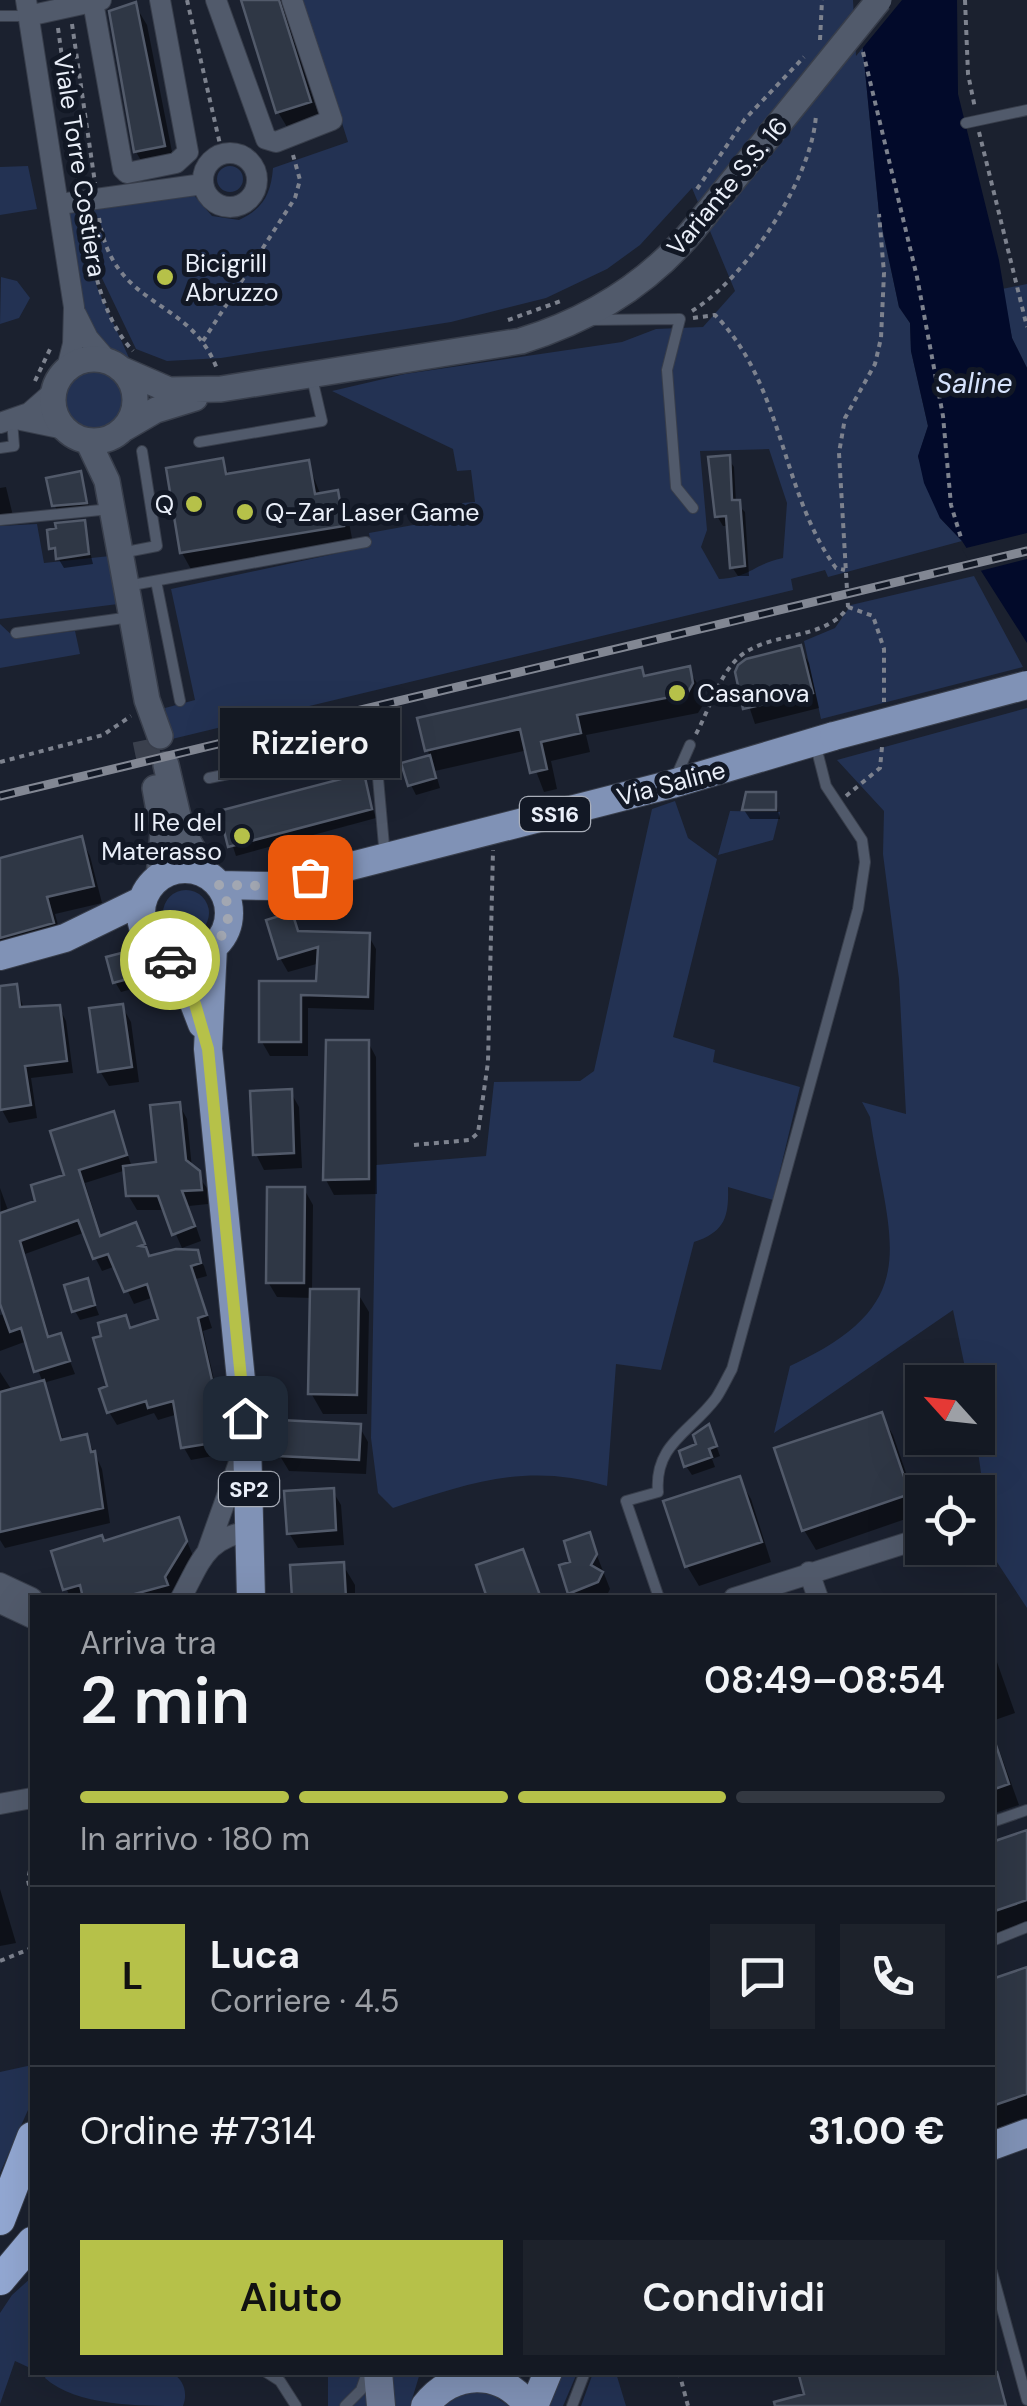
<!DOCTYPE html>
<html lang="it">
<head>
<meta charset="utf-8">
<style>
	body { margin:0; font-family:"DM Sans",sans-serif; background:#1d222b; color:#f1f3f6; height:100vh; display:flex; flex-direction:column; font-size:38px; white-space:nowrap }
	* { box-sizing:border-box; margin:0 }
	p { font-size:32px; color:#9da0a6 }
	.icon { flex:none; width:55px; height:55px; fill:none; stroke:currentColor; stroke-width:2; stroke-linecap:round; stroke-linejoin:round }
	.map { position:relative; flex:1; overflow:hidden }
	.panel { position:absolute; left:30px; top:1595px; width:965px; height:780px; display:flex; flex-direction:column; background:#141923; border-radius:0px; box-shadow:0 10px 40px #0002,0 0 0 2px #333841 }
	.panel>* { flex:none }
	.needle { width:65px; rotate:297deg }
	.fabs { position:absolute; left:905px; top:1365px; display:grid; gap:20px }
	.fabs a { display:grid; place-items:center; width:90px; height:90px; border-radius:0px; background:#141923; box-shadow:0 10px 40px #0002,0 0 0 2px #333841; font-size:50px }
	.pin { position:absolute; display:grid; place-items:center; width:85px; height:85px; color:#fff; margin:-42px; border-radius:20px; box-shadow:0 5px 15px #0006 }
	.courier { position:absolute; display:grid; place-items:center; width:100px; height:100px; margin:-50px; border:8px solid #b6c149; border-radius:50%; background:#fff; color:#222; box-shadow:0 2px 12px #0007 }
	.bubble { position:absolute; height:70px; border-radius:0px; background:#141923; box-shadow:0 10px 40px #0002,0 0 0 2px #333841; font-size:32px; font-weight:600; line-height:70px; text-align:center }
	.headline em { font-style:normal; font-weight:600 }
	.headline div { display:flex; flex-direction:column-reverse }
	.headline { display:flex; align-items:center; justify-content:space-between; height:170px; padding:0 50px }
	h1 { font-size:65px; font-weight:600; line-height:75px }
	.bar { display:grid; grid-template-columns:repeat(4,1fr); gap:15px 10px; align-content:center; height:120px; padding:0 50px }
	.bar i { height:12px; border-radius:8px; background:#333841 }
	.bar .on { background:#b6c149 }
	.bar p { grid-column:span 4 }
	.line { display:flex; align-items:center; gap:25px; padding:0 50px; border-top:2px solid #333841 }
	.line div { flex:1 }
	.round { display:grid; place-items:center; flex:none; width:105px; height:105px; border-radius:0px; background:#1d222b }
	.primary-button { display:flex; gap:20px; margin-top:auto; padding:20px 50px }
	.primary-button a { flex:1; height:115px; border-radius:0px; background:#b6c149; color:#111; font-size:40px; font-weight:600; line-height:115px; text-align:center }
	.primary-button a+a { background:#1d222b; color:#f1f3f6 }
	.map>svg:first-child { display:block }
	.green { fill:#233253; fill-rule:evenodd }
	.water { fill:#020a2a }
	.pier { fill:#1b212f }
	.shadow { fill:#0007 }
	.building { fill:#2f3745; stroke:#525a6a; stroke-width:2.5 }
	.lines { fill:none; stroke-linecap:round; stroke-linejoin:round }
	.tertiary-tunnel { stroke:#3a404d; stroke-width:25; stroke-dasharray:25 12; stroke-linecap:butt }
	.service-casing { stroke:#383e4b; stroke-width:12 }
	.minor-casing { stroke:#383e4b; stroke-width:22 }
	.tertiary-casing { stroke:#383e4b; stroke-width:28 }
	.secondary-casing { stroke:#383e4b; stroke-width:30 }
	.primary-casing { stroke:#383e4b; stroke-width:30 }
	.motorway-casing { stroke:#383e4b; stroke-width:32 }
	.path { stroke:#7d828e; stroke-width:4; stroke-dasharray:5 5; stroke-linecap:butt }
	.service { stroke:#515a6b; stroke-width:10 }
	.minor { stroke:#515a6b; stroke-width:20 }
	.tertiary { stroke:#515a6b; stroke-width:25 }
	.secondary { stroke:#6c7995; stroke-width:28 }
	.primary { stroke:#8092b6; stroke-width:28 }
	.motorway { stroke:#93a8d3; stroke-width:30 }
	.rail-casing { stroke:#828793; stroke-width:9 }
	.rail { stroke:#121825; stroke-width:5; stroke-dasharray:15; stroke-linecap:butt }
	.tertiary-bridge-casing { stroke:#383e4b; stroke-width:28; stroke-linecap:butt }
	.primary-bridge-casing { stroke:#383e4b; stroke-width:30; stroke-linecap:butt }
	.path-bridge { stroke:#7d828e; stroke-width:4; stroke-dasharray:5 5; stroke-linecap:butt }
	.tertiary-bridge { stroke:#515a6b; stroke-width:25 }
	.primary-bridge { stroke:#8092b6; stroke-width:28 }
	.done { stroke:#a2a7b2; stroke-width:10; stroke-dasharray:0 18 }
	.route { stroke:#b6c149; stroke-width:12 }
	.poi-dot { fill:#b6c149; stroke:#121825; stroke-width:4 }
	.labels { text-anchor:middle; stroke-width:10; stroke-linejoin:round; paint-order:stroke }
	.shield { fill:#121825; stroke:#a9aeb9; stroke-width:2.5 }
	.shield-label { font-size:22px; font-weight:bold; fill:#eaeff9 }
	.street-label { font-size:25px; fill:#eaeff9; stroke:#121825 }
	.poi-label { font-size:25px; fill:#eaeff9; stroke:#121825; text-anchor:start }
	.water-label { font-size:28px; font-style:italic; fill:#d6e3fd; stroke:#121825 }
</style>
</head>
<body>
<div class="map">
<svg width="1027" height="2406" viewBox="0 0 1027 2406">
	<rect width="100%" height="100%" fill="#1b212f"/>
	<path class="green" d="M303,0H858L879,213L899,307L910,323L911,351L928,426L918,457L940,518L962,541L828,577L825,570L791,579L793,590L172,739L165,708L195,700L171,589L371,546L369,533L463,516L462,503L475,502L471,470L457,471L453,449L332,391L405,374L622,342L656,329L703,327L735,291L692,188L640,245L607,269L546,298L451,322L221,358L167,361L136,349L100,274L87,209L192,193L212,216L239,220C263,209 271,194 273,168L348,142ZM769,449L787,503L783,558C753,564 752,577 719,579L701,547L707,530L700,451Z
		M28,166L37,209L0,215V167Z
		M217 179a13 13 0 1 1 26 0a13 13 0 1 1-26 0Z
		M80,210L97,287L130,360C75,345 75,260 67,212Z
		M1,277L17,281L30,298L19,318L0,324Z
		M1027,284V368L1012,338L1002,289Z
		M61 400a34 34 0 1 1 68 0a34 34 0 1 1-68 0Z
		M37,524L44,563L110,556L118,604L0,619V526Z
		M974,576L1023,667L821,719L804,641L835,628L851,605Z
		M0,624L15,638L75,631L80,654L0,668Z
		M1027,708V1608L993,1556L976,1438L978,1382H968L953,1310L774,1433L790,1366C929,1302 888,1242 870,1117L862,1102L906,1114L899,979L883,854L884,811L837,760Z
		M675,801L688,838L717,859L673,1037L715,1050L713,1062L800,1087L773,1200L728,1187C729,1218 724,1232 694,1242L661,1370L616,1364L607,1486C527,1462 469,1483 393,1508L378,1493L371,1438L376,1165L486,1156L494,1082L580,1081L594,1071L652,809Z
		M730,811L780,812L773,840L718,855Z
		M163 913a23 23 0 1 1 46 0a23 23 0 1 1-46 0Z
		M32,2065V2101L0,2173V2072Z
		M32,2277V2363L28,2367L15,2361L0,2404V2313L12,2295Z
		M48,2372L172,2373C184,2380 188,2393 183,2406C139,2406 76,2406 45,2378Z
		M328,2373H369L373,2406H328Z
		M383,2373H420L410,2406H386Z
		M557,2373H577L563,2406H544Z
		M593,2373H616L626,2406H581Z
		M477,2392L492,2395L509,2406H444L462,2394Z"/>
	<path class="water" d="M858,0H957L958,94L999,260L1012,338L1027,368V643L962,541L940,518L924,483L918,456L928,426L911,351L910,323L899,307L879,213Z"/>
	<path class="pier" d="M853,0H902L856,56Z
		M1027,533V559L976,572L962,549Z"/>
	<path class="shadow" d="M244,0H285L321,123L290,132L278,112Z
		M135,5L147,25L175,167L148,172L136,152L111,12Z
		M728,458L734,467L736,503L745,512L749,576H738L732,567L730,526H723L717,516Z
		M222,461L230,476L308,463L321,496L337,493L347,511L353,544L192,571L182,553Z
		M80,474L91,512L60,515L54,505Z
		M6,487L14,520L0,523V488Z
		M83,523L93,564L64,568L52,548Z
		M800,648L809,663L819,708L755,724L738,673Z
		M688,669L700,688L703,705L698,713L586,735L590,752L551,761L557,789L544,792L528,750L435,771L440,788L416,795L411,785L404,764L431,757L427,750L640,670L645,678Z
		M362,776L376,818L236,856L222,813Z
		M774,794L780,819H750L744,810Z
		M81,839L90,856L102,903L55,914L62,940L0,955V861Z
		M291,915L301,933L368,935L376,949L374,1010L308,1008V1056H270L262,1042V984L319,983L320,963L288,972L280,958Z
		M132,953L143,986L121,992L115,982Z
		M16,986L24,1009L59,1007L66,1021L73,1073L31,1078L37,1118L9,1123L2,1110L0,1086V988Z
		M122,1006L131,1022L139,1082L109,1086L100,1071Z
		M368,1042L376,1057L377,1194L334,1195L326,1180Z
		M290,1091L299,1107L302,1168L264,1170L256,1154Z
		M179,1104L187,1119L192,1168L207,1188L208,1204L189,1206L201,1241L182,1248L165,1210H137L128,1195L126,1170L85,1183L102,1238L135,1225L150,1258L196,1253L204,1266L207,1276L196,1279L212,1328L203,1331L221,1411L216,1412L218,1455L191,1460L184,1448L178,1414L158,1420L154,1413L117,1425L109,1412L103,1390L110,1388L125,1318L132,1330L162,1321L154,1297L134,1304L116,1266L102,1271L83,1233L25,1254L50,1339L60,1336L75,1374L43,1383L64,1442L86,1437L94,1452L102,1469L110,1523L5,1548L0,1540V1372L13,1392L43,1383L27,1341L0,1351V1315L4,1314L0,1188L9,1213L38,1202L67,1176L113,1114L132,1167L159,1164Z
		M304,1189L313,1205L312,1291L357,1292L369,1312L367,1414H323L311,1393L313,1298L277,1297L268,1282Z
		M86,1281L99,1315L80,1320L75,1311Z
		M881,1415L893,1435L920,1514L816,1550L804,1530Z
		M359,1426L368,1442L366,1474L289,1471L280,1456Z
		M713,1437L720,1456L712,1459L715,1467L692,1475L686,1466Z
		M739,1479L751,1499L771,1562L699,1586L687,1566Z
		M332,1490L341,1505L344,1545L298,1548L289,1533Z
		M178,1520L194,1558L174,1598H70L54,1553L104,1544Z
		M589,1535L610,1589L606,1597L573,1598V1563Z
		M343,1565L355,1585V1598H294Z
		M992,1648L1015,1713L992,1721Z
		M992,1730L1019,1805L992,1814Z
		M1027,1832V1924L992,1937V1845Z
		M0,1889L16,1943L0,1946Z
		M1027,1969V2118L992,2130V1982Z"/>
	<path class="building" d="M241,0H279L311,102L276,113Z
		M136,2L165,146L134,152L109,11Z
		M730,455L732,500H740L745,566L730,568L726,516L715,517L708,457Z
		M223,458L226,474L309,460L315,494L338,490L344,526L180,553L166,468Z
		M81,471L87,503L52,506L46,478Z
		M85,520L89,554L56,559L55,548L49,549L47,530L56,528L55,523Z
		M801,645L813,693L743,709L735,672L738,665L746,659Z
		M690,666L693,683L687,694L577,715L581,733L541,742L547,769L530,773L520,729L425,751L417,718L642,667L644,676Z
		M430,755L436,778L408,786L401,763Z
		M364,773L372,809L228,847L219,811Z
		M746,792H776V810H742Z
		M82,836L94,886L47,897L54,923L0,938V858Z
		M292,912L298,931L370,933L368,997L301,995V1042H259V981H316L318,947L278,959L266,920Z
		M133,950L139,976L113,983L106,957Z
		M17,984L20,1007L60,1005L67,1061L25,1066L31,1105L0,1110V986Z
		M123,1004L132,1067L98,1072L89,1008Z
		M326,1040H369V1179L323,1180Z
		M292,1089L294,1153L253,1155L250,1091Z
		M180,1102L186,1160L200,1171L202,1190L182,1191L195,1226L172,1235L158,1196H126L123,1166L156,1162L150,1105Z
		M114,1111L127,1155L79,1170L100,1236L136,1222L145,1244L140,1246L146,1247L149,1256L176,1249L198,1250L201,1263L191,1266L207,1315L198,1318L216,1398L210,1400L213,1443L181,1448L173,1401L148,1408L146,1401L107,1413L99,1389L107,1386L93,1338L101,1336L98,1323L126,1315L130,1328L158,1319L147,1284L124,1292L108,1254L93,1259L78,1220L20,1241L48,1337L61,1333L70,1361L34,1372L21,1328L10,1332L0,1304V1213L35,1201L31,1185L64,1175L50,1131Z
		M267,1187H305L304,1283H266Z
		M88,1278L95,1305L72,1312L64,1285Z
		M310,1289H359L357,1395L308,1394Z
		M44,1380L61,1440L87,1434L91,1452L95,1451L103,1508L0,1532V1392Z
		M882,1412L910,1494L802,1531L774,1448Z
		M280,1420L361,1424L359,1460L278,1456Z
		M709,1424L717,1446L709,1449L712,1457L684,1467L679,1451L696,1444L693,1435Z
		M740,1476L762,1542L685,1567L663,1501Z
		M334,1488L336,1530L287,1534L284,1491Z
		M179,1517L187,1541L165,1577L168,1585L120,1598H83L80,1585L63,1590L51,1551L102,1535L104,1541Z
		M590,1532L597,1554L591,1565L603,1572L598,1582L568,1594L559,1565L570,1562L564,1541Z
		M523,1549L541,1598H487L476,1565Z
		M344,1562L346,1598H292L290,1565Z
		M995,1742L1009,1784L992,1790V1743Z
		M1027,1830V1900L992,1912V1842Z
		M1027,1967V2094L992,2106V1979Z
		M798,2372H997L1006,2406H775L774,2402L804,2394Z"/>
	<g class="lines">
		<path class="tertiary-tunnel" d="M145,740L151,769"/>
		<g class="service-casing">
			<path id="service" d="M0,16H28
				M966,123L1027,110
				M588,320L680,319L667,370L676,487L693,508
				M199,442L322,421L312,378
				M0,448L14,446L12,420
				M0,520L111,509
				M121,553L157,546L142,451
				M156,581L180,701
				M127,586L366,542
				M16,633L131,617
				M209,778L375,744L385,857
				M675,779L690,745
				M659,1598L626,1501L658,1492C654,1444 691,1432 716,1398C722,1389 727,1378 732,1369L858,909L865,862L862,840L826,786L815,743
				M992,1822L1027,1810
				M992,1941L1027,1927
				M992,2272L1027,2400
				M266,2372L280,2381L296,2406
				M345,2406L361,2390L367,2373
				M572,2406L585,2372"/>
		</g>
		<g class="minor-casing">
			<path id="minor" d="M26,0L74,307L73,344L67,368
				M216,0L266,139L276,142L332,120L292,0
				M93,2L123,169L127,173L176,163L188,152L160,0
				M28,16L101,0
				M203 180a27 27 0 1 1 54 0a27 27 0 1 1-54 0Z
				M60,204L203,184
				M76,314L88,338L107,360
				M16,419L64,429
				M0,423L29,413L53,392
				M207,1552L243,1451
				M809,1572L818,1598
				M0,1583L32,1598
				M181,1598C201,1561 206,1537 251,1531
				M734,1598L922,1538
				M0,1603L32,1618
				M0,1804L32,1798"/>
		</g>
		<g class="tertiary-casing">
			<path id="tertiary" d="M53 400a41 41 0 1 1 82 0a41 41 0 1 1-82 0Z
				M123,370L169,390L221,389L521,341C589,320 648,284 693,230
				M125,428L156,410L195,398
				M88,441L107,481L147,700L160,736
				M166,765L181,829L208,875
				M155,788L163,833L159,877"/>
		</g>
		<g class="secondary-casing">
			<path id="secondary" d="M378,2372L381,2406"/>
		</g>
		<g class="primary-casing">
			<path id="primary" d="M141 913a44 44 0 1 1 88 0a44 44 0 1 1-88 0Z
				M219,885L273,886L672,784L834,736
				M213,947L208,1049L247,1440L251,1598
				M165,953L189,990L202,1024
				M0,956L65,938L143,900
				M992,2146L1027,2133
				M425,2406C452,2370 501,2368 528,2406
				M534,2406L548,2372"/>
		</g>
		<g class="motorway-casing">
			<path id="motorway" d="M0,2220L32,2137
				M0,2280L32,2242"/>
		</g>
		<path class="path" d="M187,0L222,153
			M965,0L968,74L975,108
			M72,24L95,183
			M58,28L79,182
			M820,40L822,0
			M863,52L917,277L943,416L951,505L962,541
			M979,132L1027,327
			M99,218C113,310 190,296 217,369
			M85,221C92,264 102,318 133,351
			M692,311C746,278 813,178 816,114
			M693,318L715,315C784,385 780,491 836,568L845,570
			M508,320L561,301
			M203,341L295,198L300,180L293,155
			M35,381L52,345
			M848,607L873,616L884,649V702
			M696,734C708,712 719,676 737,659C767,630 825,642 848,607L839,453L845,418L875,364L881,338L884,273L879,214
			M0,762L103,735L131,716
			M846,796L880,768L882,747
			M414,1145L470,1140L478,1133L488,1062L493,850
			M32,1861L28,1880L32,1901
			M31,1901L32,1912
			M0,1961L32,1948
			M679,2372L688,2406"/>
		<use href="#service" class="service"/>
		<use href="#minor" class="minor"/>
		<use href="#tertiary" class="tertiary"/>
		<use href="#secondary" class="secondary"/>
		<use href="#primary" class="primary"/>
		<use href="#motorway" class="motorway"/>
		<g class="rail-casing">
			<path id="rail" d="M0,796L1027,551"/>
		</g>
		<use href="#rail" class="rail"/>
		<g class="tertiary-bridge-casing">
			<path id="tertiary-bridge" d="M693,230L879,0"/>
		</g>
		<g class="primary-bridge-casing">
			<path id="primary-bridge" d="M834,736L1027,685"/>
		</g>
		<path class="path-bridge" d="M697,189L745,119L804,57"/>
		<use href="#tertiary-bridge" class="tertiary-bridge"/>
		<use href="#primary-bridge" class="primary-bridge"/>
	</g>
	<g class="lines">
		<path class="done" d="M170,960L165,953C209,967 246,926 219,885L273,886L310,877"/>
		<path class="route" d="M170,960L195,1004L208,1049L245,1418"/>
	</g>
	<g class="poi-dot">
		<circle cx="165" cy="277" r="10"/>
		<circle cx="194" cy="504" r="10"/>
		<circle cx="245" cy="512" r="10"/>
		<circle cx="677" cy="693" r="10"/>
		<circle cx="242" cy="836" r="10"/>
	</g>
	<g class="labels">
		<g class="shield">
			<rect x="520" y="797" width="70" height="34" rx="8"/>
			<rect x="219" y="1472" width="60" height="34" rx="8"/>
		</g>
		<g class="shield-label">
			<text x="555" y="822">SS16</text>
			<text x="249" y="1497">SP2</text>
		</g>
		<g class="street-label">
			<text transform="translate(80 165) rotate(81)" y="9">Viale Torre Costiera</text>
			<text transform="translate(727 186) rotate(-50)" y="9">Variante S.S. 16</text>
			<text transform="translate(671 783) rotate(-15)" y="9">Via Saline</text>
		</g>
		<g class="poi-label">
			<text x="185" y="272">Bicigrill<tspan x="185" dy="29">Abruzzo</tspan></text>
			<text x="174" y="513" text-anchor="end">Q</text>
			<text x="265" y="521">Q-Zar Laser Game</text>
			<text x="697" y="702">Casanova</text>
			<text x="222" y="831" text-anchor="end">Il Re del<tspan x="222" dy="29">Materasso</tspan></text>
		</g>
		<g class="water-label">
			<text x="974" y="393">Saline</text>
		</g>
	</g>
</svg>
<div class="fabs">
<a><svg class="needle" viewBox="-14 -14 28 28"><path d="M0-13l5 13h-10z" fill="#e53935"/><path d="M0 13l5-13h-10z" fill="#9da0a6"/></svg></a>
<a><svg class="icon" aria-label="locate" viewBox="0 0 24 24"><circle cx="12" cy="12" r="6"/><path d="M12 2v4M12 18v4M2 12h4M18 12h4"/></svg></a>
</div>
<div class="pin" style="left:310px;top:877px;background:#ea580c"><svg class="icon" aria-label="bag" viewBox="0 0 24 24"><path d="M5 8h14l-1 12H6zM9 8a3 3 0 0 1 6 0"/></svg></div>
<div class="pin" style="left:245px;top:1418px;background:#1f2937"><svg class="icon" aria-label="home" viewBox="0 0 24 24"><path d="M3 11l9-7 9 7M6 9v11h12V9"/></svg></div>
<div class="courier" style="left:170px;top:960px"><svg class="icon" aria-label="car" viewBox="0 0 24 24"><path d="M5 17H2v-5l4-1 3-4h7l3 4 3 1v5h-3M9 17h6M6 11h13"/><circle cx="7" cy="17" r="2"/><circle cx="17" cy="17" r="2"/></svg></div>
<div class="bubble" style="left:220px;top:708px;width:180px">Rizziero</div>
<section class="panel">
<div class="headline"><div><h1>2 min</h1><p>Arriva tra</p></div><em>08:49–08:54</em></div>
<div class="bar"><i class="on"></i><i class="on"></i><i class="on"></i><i></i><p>In arrivo · 180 m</p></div>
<div class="line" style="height:180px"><b class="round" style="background:#b6c149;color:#111">L</b><div><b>Luca</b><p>Corriere · 4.5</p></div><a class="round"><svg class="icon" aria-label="chat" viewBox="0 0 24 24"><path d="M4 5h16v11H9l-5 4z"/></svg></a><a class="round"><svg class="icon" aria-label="phone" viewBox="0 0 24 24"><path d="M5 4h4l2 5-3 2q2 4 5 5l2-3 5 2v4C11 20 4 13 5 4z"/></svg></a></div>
<div class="line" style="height:130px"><div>Ordine #7314</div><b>31.00 €</b></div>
<div class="primary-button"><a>Aiuto</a><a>Condividi</a></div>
</section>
</div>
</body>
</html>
